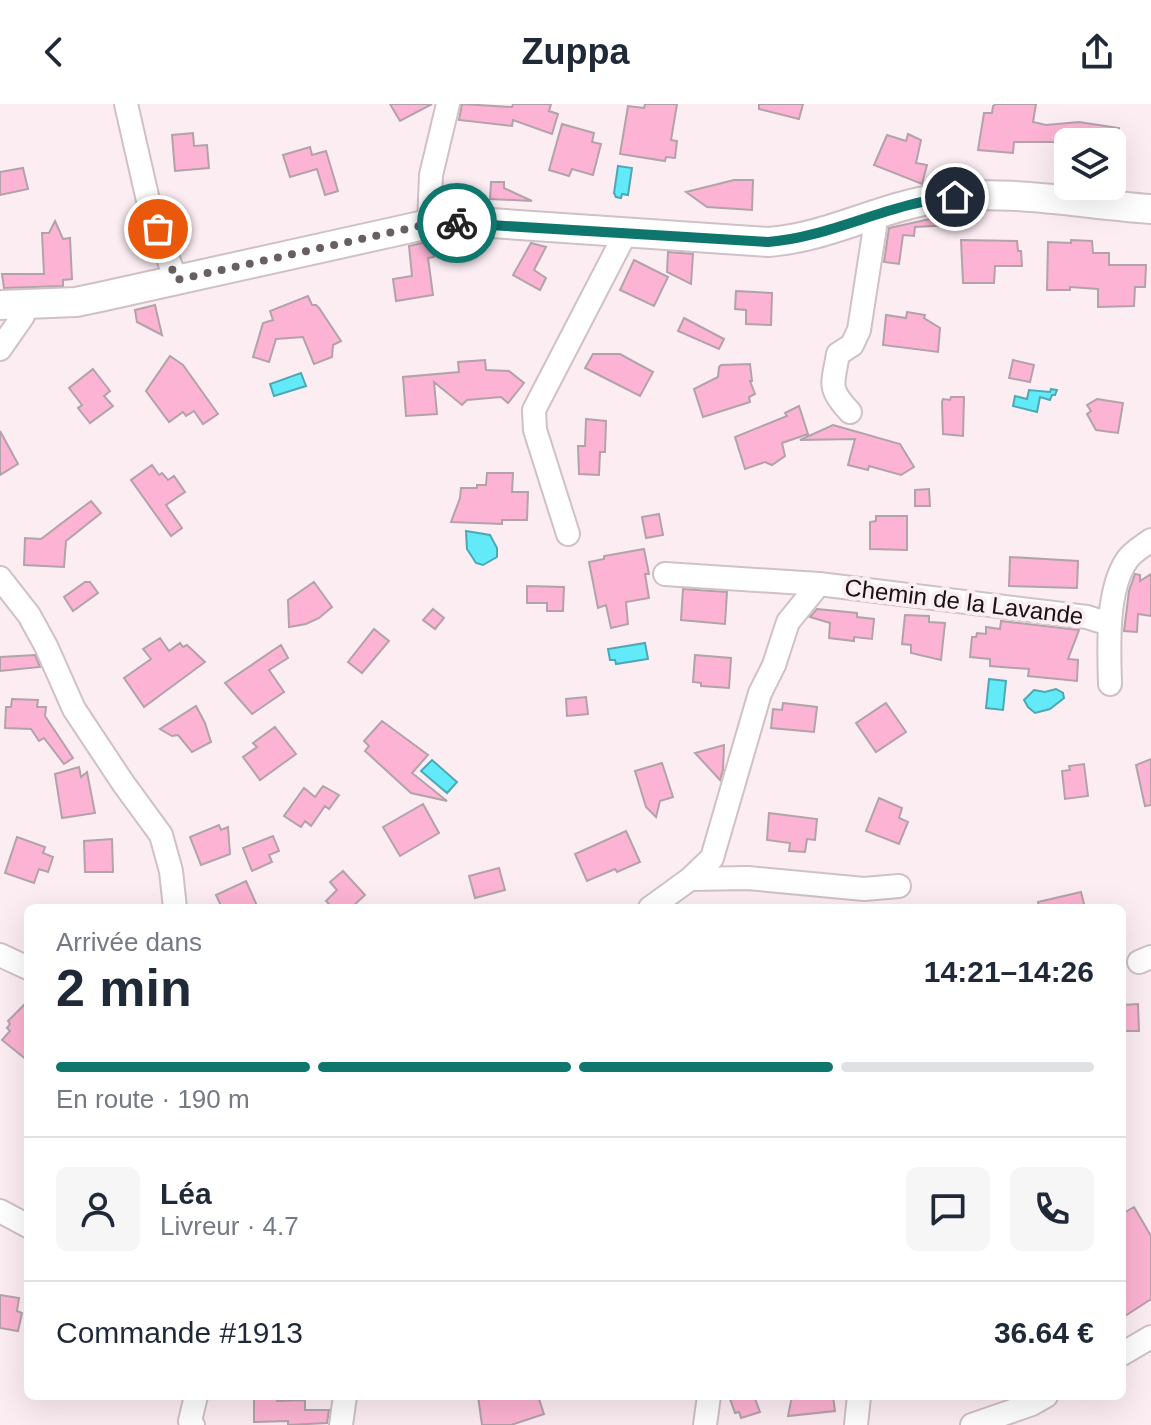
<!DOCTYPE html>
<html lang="fr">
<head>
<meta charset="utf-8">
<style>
	body { margin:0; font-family:Arial,sans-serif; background:#f6f6f7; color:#1f2937; height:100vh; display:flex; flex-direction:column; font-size:30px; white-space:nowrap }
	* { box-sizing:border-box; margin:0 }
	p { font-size:26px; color:#747a83 }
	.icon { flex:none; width:44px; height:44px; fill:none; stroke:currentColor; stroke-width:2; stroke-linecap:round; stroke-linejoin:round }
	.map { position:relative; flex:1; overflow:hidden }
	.drawer { position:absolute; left:24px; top:800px; width:1102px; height:496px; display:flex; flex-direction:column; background:#fff; border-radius:12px; box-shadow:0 8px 32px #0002 }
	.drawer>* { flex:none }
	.fabs { position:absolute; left:1054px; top:24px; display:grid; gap:16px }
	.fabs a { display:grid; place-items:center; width:72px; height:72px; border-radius:12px; background:#fff; box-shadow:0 8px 32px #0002; font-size:40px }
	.pin { position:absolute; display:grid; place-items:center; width:68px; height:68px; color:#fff; margin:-34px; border:4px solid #fff; border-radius:50%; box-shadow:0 2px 8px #0007 }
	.courier { position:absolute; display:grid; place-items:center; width:80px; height:80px; margin:-40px; border:6px solid #0f766e; border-radius:50%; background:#fff; color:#222; box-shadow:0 2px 10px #0007 }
	.summary em { font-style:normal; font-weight:700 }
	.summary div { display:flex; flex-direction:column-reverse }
	.summary { display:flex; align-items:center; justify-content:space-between; height:136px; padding:0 32px }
	h1 { font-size:52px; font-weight:700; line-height:60px }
	.bar { display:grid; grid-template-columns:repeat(4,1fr); gap:12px 8px; align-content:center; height:96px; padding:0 32px }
	.bar i { height:10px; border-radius:6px; background:#e0e1e3 }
	.bar .active { background:#0f766e }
	.bar p { grid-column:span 4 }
	.line { display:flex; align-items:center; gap:20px; padding:0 32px; border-top:2px solid #e0e1e3 }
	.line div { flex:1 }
	.round { display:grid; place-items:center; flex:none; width:84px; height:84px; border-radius:12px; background:#f6f6f7 }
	header { display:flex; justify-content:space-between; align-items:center; height:104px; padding:0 32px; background:#fff; font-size:36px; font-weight:700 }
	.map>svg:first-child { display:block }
	.water { fill:#62eaf8; stroke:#4ca9b4; stroke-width:2 }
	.building { fill:#fdb3d3; stroke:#b1a3a9; stroke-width:2 }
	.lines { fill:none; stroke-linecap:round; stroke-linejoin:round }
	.minor-casing { stroke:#cfc1c6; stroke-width:26 }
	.tertiary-casing { stroke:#cfc1c6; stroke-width:32 }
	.minor { stroke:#fff; stroke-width:22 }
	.tertiary { stroke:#fff; stroke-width:28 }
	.done { stroke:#675f62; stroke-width:8; stroke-dasharray:0 14.4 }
	.route { stroke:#0f766e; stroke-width:10 }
	.labels { text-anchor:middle; stroke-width:8; stroke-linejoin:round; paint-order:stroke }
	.street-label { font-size:24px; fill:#171214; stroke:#fcedf3 }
</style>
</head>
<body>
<header><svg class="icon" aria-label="back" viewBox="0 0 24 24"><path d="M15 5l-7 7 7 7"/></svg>Zuppa<svg class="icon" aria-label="share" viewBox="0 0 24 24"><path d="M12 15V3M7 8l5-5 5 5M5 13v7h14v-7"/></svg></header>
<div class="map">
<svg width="1151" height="1321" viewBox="0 0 1151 1321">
	<rect width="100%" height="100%" fill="#fcedf3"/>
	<path class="water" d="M618,62L632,64L628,91L622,90L621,94L616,93L614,89Z
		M301,269L306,282L274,292L270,280Z
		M1051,285L1057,286L1055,291H1052L1050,296L1040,293L1037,308L1013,302L1015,292L1027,295L1029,286L1050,288Z
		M466,427L490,431L497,444V453L483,461L476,459L467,445Z
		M645,539L648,555L616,560L615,556H610L608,545Z
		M989,575L1006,577L1003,606L986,604Z
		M1034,586L1045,588L1056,585L1063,589L1064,594L1050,605L1035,609L1028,603L1024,596Z
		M432,656L457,678L447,689L421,667Z"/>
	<path class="building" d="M390,0H432L400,17Z
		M462,0L512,3L513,0H551L549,7L558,10L552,30L513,16L512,22L459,16Z
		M645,0H677L671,36L677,37L675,54L666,53L665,57L620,50L628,2L644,4Z
		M759,0H803L799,15L759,5Z
		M996,0H1036L1033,18L1046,21L1079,18L1119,24V38H1014L1013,49L978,46L984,9H992L993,2Z
		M562,20L594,29L592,38L601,40L593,71L572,65L569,72L549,66Z
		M193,29L194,42L207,41L209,64L175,67L172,31Z
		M908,30L921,36L916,59L927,61L922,80L874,61L887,31L906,37Z
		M310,43L312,51L326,47L338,87L325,91L317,65L290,73L283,51Z
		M23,64L28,85L0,91V68Z
		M734,76H753L752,106L707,103L686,88Z
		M491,78H504V84L532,97L490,95Z
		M952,110V121L915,123L914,132L903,131L899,160L884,158L889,124Z
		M55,117L63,135L70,134L72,175L63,176V182L4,184L2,170H44L42,129H49Z
		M961,136L1017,137L1018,147H1021L1022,162H995L994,179H963Z
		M1071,136L1092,137L1093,149H1109V161H1146L1145,183H1135L1134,202L1098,203V185L1070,183V186H1047L1048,138L1071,139Z
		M431,137L434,153L428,154L433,191L396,197L393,175L412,172L409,142Z
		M531,139L546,143L534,166L546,174L540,186L513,171Z
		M668,148L693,150L691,180L667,168Z
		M634,156L668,173L654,202L620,186Z
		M736,187L772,189L771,221L746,220V206L735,205Z
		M308,192L312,201H316L319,204L341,237L333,241L332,253L314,260L303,233L276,235L269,258L253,253L263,219L273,216L270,207Z
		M155,201L162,231L137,218L135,206Z
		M907,208L925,211L924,214L940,224L938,248L883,241L886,211L906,214Z
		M684,214L724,235L719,245L678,227Z
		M593,250H620L653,268L640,292L585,264Z
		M170,252L183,261L218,310L203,320L194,307L186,312L183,308L169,318L146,287Z
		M485,256L486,266L509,267L524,279L508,299L501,293L467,296L462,301L434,278L437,310L406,312L403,273L459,268L458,258Z
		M1013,256L1034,261L1030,278L1009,274Z
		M750,260L752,277H750L755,290L749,293L750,298L703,313L694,285L718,273L719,263L721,261Z
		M93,265L110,287L104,292L113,302L90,319L78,304L82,301L69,284Z
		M951,293H964L963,332L943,330L942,298L943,295L950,296Z
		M1097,295L1123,299L1118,329L1096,326L1087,310L1091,307L1087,301Z
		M799,302L808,330L782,339L785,352L772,361L765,358L745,365L735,333L787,312L785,309Z
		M586,315L606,317L605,348H600L599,371L579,370L578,342H585Z
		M833,321L900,340L914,363L901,371L869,362L868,366L848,361L855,335L800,336Z
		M0,327L18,360L0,371Z
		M152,361L159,371L162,369L168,376L174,372L185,388L166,401L182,424L171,432L131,376Z
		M487,369H513L512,388H528L527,416H502V420L451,418L460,394L461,384H477V381H486Z
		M929,385L930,402H915V386Z
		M91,397L101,409L66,437L64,463L24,461L25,434L41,435Z
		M659,410L663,431L646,434L642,413Z
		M876,412H907V446L870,445V418L876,417Z
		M644,445L649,470H645L649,494L626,498L628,520L611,524L606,501L598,504L589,458L604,455V452Z
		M1010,453L1078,457L1077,484L1009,482Z
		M1135,470L1140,471V477L1151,470V512L1138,510L1137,528L1124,527L1129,487Z
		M85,478H90L98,489L73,507L64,493Z
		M314,478L332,503L319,514L306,520L289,523L288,496Z
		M527,482L564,483L563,507H547V499H527Z
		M683,485L727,488L725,520L681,516Z
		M433,505L444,514L435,525L423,516Z
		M817,505L857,509V513L874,515L872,535L854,533V537L829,534L830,519L810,513Z
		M905,511L929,512V518L945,519L941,556L911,549V541L902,540Z
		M1001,517L1079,526L1068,555L1078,556L1077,577L1028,572L1029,565L990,562V555L970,553L972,533H976L977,529L986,530V523L1000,525Z
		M374,525L389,537L362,569L348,558Z
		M160,534L169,547L180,539L183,543L187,541L205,558L144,603L124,574L151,555L143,545Z
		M281,541L288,554L269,566L284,588L252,610L225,579Z
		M35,551L40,563L0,567V553Z
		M695,551L731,554L729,584L701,582V579L693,578Z
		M586,593L588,610L567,612L566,595Z
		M12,595L38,596L37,603H46L45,612L73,654L64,660L44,634L39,637L31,625L5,624L6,603H11Z
		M783,599L817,603L814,628L771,624L773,605L782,606Z
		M886,599L906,628L876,648L856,619Z
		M196,602L205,619L211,638L192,648L178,631L172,632L160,625Z
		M382,617L428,651L412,669L447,697L411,689L365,647L369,642L364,637Z
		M275,623L296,650L260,676L243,653L257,643L253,639Z
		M724,641L723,666L720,676L695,649Z
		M1151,655V701L1145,702L1136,661Z
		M662,659L673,693L660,697L656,713L646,703L635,667Z
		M1084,660L1088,692L1065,695L1062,667L1070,666L1069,662Z
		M79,663L81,673L87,668L95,709L62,714L55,670Z
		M323,682L339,691L329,705L325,702L311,722L305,717L301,723L284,712L304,684L315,693Z
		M879,694L902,704L899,714L908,718L899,740L866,727Z
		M423,700L439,729L400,752L383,723Z
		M769,709L817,715L815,736L807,735L805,748L789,747L790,739L767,736Z
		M219,721L221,726L228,723L230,750L201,761L190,733Z
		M626,727L640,758L617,768L615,765L587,777L575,750Z
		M273,732L279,747L269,751L272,758L252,767L243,744Z
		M17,733L45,743L43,749L53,753L48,768L39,765L34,779L5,769Z
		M112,735L113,768H85L84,737Z
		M499,764L505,786L475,794L469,772Z
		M343,767L365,791L351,804H333L326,797L337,786L330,778Z
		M246,777L258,804H222L216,791Z
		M1081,788L1085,804H1039L1038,798Z
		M28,897V957L2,936L10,927L7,924L10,920L8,917Z
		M1138,900L1139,927H1122V901Z
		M1134,1103L1151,1132V1195L1122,1214V1110Z
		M0,1191L19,1194L17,1207L22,1209L18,1227L0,1224Z
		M254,1292H277V1297L305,1296V1306H329L327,1319L288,1321V1317L254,1318Z
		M478,1292H538L544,1310L511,1321H482Z
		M729,1292H754L760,1308L741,1314L739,1308L735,1309Z
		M792,1292H833L835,1307L788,1312Z"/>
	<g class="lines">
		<g class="minor-casing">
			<path id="minor" d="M126,0L150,105L176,176
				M429,120L431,71L448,0
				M0,245L23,212V201
				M850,308C827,284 833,280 838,250L852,241L859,226L875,123L873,111
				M568,430L535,326L534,306L621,138L622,130
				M665,470L819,480L1087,513L1109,520
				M0,474L29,511L46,542L74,605L123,679L161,731L171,767L175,804
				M1110,580C1109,545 1106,486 1127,456C1132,448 1143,442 1151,436
				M690,775L712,754L760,589L774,561L788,518L819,480
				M650,804L690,775L748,774L864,785L899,782
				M0,851L28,864
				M1139,858L1151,853
				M0,1107L28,1122
				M1122,1250L1151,1233
				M193,1321L190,1317L196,1292
				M341,1321L345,1292
				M705,1321L709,1292
				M856,1321L859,1292
				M972,1321L1032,1300L1046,1292"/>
		</g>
		<g class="tertiary-casing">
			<path id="tertiary" d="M0,201L76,198L100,193L429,120L476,118L768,138C826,134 878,104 935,95C1007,84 1079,100 1151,105"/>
		</g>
		<use href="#minor" class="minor"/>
		<use href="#tertiary" class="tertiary"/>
	</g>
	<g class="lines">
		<path class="done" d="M158,125L176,176L429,120L457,119"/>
		<path class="route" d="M457,119L768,138C832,133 890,98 955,93"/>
	</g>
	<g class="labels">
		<g class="street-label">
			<text transform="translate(964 498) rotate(7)" y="8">Chemin de la Lavande</text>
		</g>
	</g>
</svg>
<div class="fabs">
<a><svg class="icon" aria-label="layers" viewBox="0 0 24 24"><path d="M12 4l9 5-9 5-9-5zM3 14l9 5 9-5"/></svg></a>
</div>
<div class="pin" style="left:158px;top:125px;background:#ea580c"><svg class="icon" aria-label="bag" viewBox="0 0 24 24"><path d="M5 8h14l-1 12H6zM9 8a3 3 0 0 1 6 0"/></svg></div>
<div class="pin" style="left:955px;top:93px;background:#1f2937"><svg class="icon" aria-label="home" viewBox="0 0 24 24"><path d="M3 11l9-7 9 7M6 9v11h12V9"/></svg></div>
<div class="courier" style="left:457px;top:119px"><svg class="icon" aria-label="bike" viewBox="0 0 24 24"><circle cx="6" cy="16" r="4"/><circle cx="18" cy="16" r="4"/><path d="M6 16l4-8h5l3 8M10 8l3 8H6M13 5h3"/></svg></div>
<section class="drawer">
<div class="summary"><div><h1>2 min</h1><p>Arrivée dans</p></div><em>14:21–14:26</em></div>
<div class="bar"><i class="active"></i><i class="active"></i><i class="active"></i><i></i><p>En route · 190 m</p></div>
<div class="line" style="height:144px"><a class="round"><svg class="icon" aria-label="person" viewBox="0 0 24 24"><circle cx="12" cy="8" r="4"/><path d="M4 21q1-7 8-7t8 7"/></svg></a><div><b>Léa</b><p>Livreur · 4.7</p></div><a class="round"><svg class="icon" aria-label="chat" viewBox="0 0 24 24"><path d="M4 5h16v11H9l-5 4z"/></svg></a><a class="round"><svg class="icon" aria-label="phone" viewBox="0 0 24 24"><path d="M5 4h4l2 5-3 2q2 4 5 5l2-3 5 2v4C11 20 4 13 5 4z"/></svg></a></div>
<div class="line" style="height:104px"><div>Commande #1913</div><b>36.64 €</b></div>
</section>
</div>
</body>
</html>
